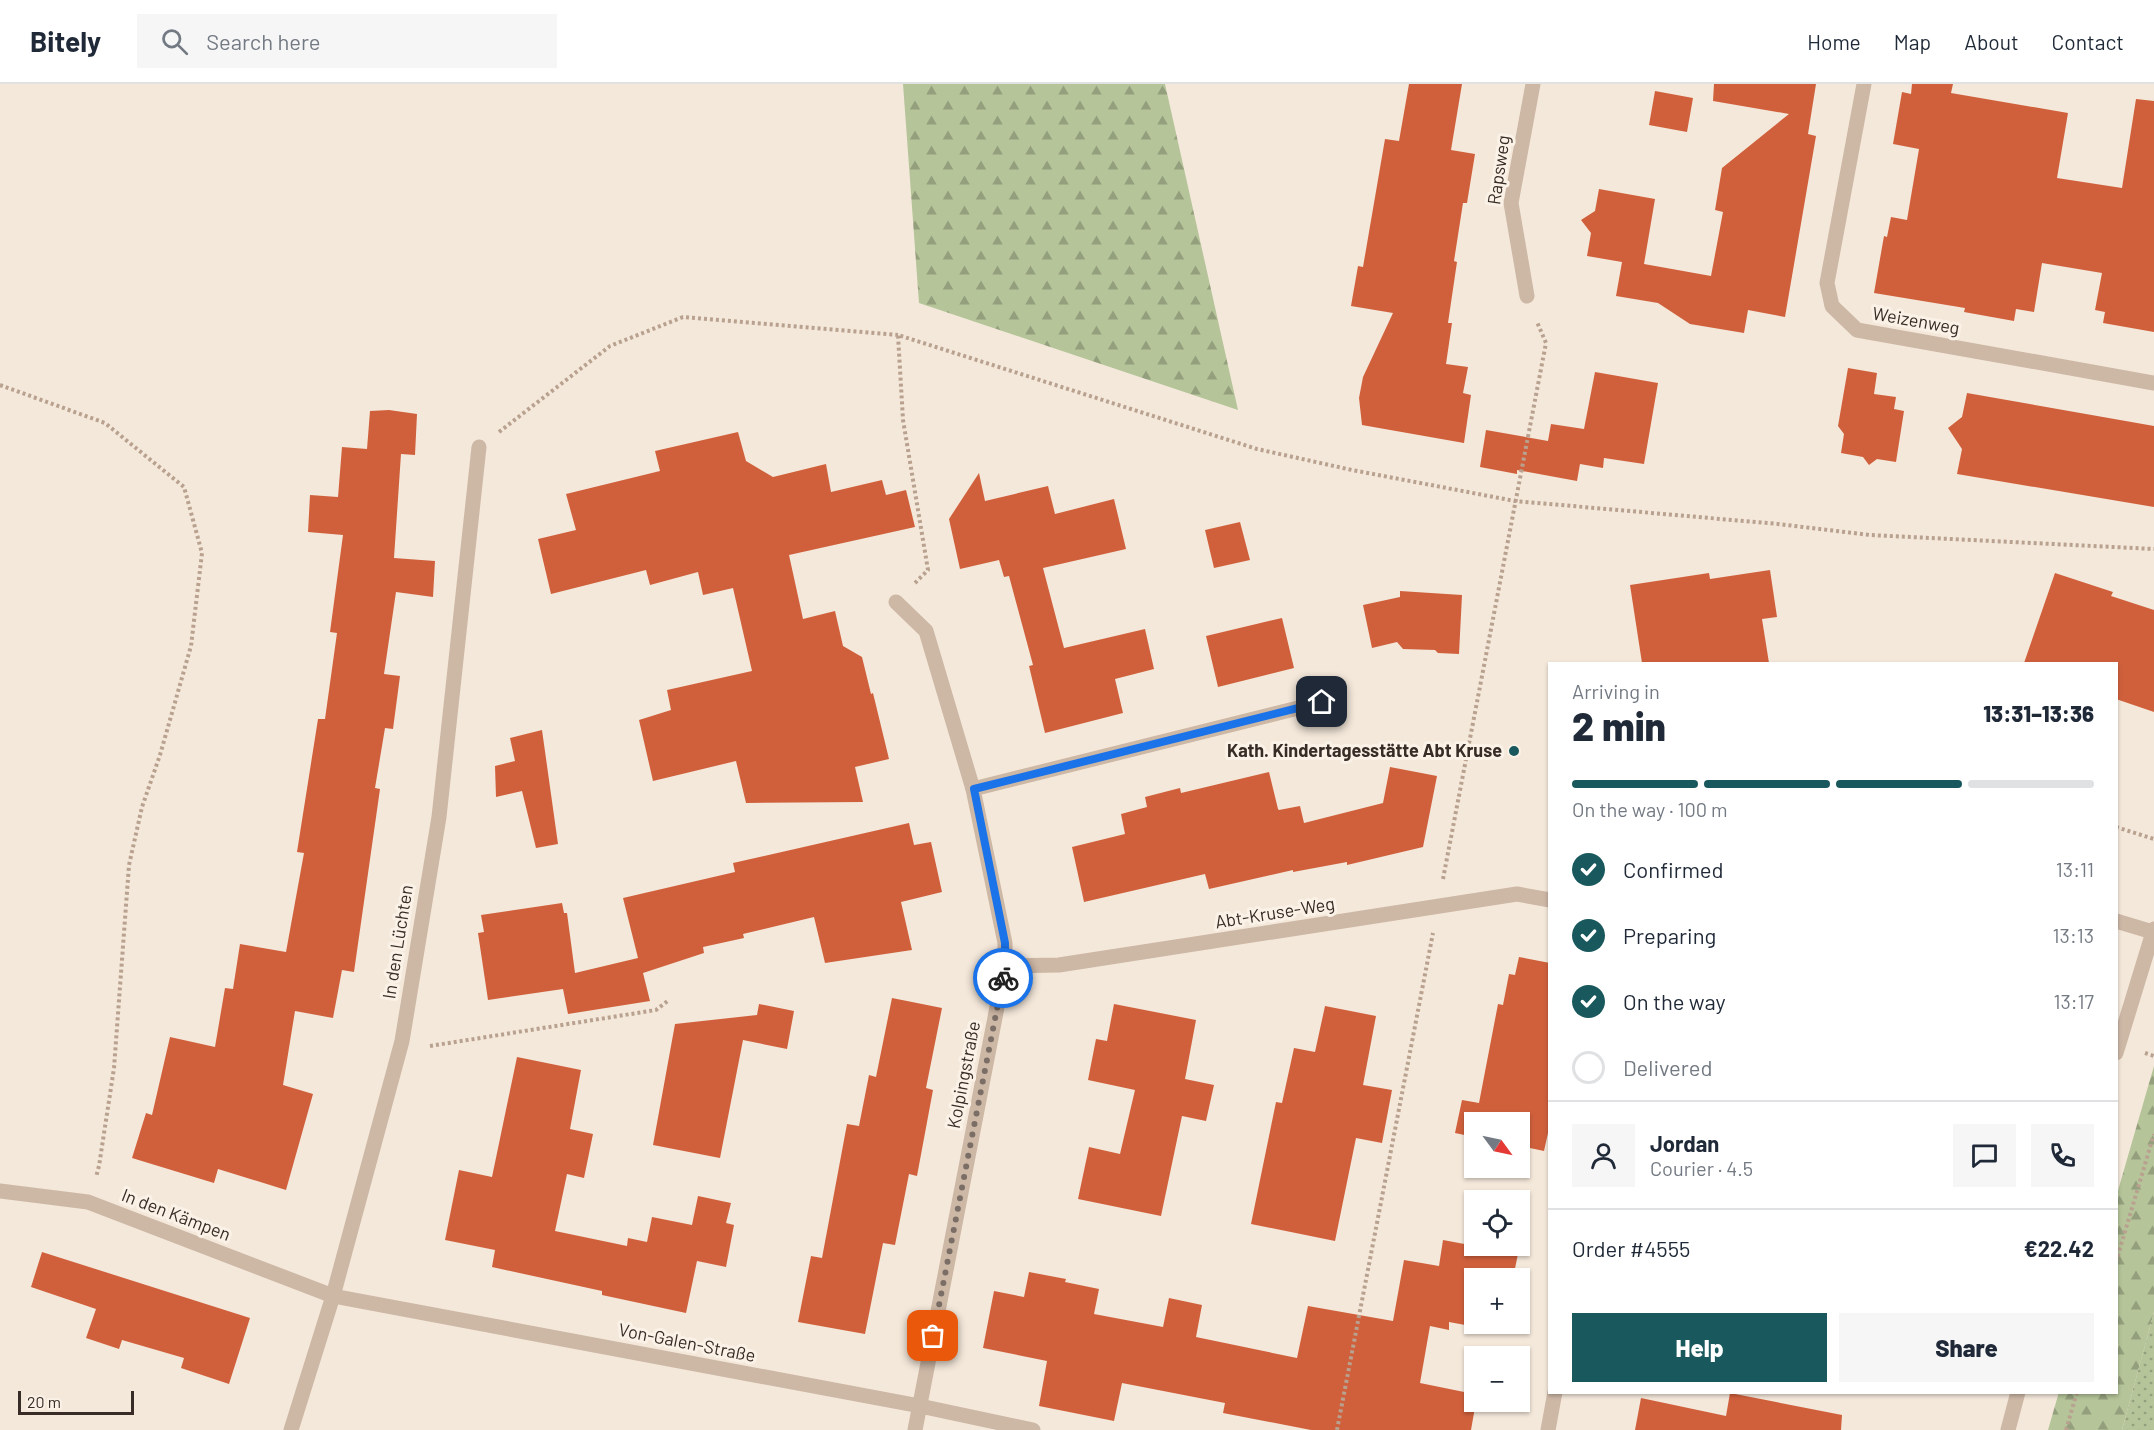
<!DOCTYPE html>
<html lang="en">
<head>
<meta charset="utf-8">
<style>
	body { margin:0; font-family:Barlow,sans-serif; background:#f6f6f7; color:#1f2937; height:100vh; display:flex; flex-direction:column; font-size:22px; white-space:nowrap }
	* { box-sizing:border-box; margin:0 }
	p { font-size:20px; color:#747a83 }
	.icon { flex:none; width:33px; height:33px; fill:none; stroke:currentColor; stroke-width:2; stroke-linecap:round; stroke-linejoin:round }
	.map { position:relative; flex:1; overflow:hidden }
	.side { position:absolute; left:1548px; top:578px; width:570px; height:732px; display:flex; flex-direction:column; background:#fff; border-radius:0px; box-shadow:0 2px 4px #0004 }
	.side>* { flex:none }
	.needle { width:39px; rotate:123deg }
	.buttons { position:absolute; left:1464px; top:1028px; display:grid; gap:12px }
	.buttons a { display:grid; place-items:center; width:66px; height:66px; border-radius:0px; background:#fff; box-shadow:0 2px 4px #0004; font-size:30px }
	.scale { position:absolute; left:18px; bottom:15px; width:116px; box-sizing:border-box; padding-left:6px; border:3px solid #382c27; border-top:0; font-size:16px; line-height:21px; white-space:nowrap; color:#382c27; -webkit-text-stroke:4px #fbf2e7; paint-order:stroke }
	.pin { position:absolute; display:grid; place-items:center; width:51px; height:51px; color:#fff; margin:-26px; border-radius:12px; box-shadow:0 3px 9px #0006 }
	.courier { position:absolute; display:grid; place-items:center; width:60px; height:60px; margin:-30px; border:4px solid #1a73e8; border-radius:50%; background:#fff; color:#222; box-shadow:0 2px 8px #0007 }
	.summary em { font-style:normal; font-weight:800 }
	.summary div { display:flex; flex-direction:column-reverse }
	.summary { display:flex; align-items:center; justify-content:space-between; height:102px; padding:0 24px }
	h1 { font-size:39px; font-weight:800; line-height:45px }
	.bar { display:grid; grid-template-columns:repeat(4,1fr); gap:9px 6px; align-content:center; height:72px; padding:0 24px }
	.bar i { height:8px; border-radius:4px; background:#e0e1e3 }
	.bar .selected { background:#19585d }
	.bar p { grid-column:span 4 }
	.line { display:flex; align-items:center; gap:15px; padding:0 24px; border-top:2px solid #e0e1e3 }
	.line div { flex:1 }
	.round { display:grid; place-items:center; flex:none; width:63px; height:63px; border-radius:0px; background:#f6f6f7 }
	ol { padding:0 24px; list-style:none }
	li { display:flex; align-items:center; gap:18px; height:66px }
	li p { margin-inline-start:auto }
	li .icon { padding:6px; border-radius:50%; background:#19585d; color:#fff; stroke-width:4 }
	li:last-child { color:#747a83 }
	li i { width:33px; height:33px; border:3px solid #e0e1e3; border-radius:50% }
	.cta { display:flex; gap:12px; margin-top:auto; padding:12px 24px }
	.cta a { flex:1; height:69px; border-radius:0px; background:#19585d; color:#fff; font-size:24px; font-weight:800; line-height:69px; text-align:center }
	.cta a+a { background:#f6f6f7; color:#1f2937 }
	header { display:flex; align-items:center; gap:36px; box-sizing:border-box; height:84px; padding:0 30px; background:#fff; border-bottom:2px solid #e0e1e3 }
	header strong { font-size:28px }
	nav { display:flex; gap:33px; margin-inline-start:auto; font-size:21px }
	.search { width:420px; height:54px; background:#f6f6f7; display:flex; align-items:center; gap:15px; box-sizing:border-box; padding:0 21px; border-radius:0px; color:#747a83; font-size:22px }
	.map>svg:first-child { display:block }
	.forest { fill:url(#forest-firs) }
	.park { fill:url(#park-dots) }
	.building { fill:#d0603c }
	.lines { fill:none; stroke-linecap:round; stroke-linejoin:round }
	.path { stroke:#b9a18f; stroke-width:4; stroke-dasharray:3 3; stroke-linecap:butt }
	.lane { stroke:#cdb7a5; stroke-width:15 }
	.street { stroke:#cdb7a5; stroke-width:15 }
	.done { stroke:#7a6e66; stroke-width:6; stroke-dasharray:0 10.8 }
	.route { stroke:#1a73e8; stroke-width:8 }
	.poi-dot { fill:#19585d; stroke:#fbf2e7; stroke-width:2 }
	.labels { text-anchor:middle; stroke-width:6; stroke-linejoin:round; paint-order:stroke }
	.street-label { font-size:18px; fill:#382c27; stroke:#fbf2e7 }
	.poi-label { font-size:18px; font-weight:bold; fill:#382c27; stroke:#fbf2e7; text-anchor:end }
</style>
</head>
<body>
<header>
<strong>Bitely</strong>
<div class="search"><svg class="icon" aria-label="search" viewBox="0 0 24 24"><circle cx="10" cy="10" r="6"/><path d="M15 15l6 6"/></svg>Search here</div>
<nav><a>Home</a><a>Map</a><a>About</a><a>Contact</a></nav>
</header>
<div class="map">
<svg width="2154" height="1346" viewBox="0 0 2154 1346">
	<defs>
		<pattern id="forest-firs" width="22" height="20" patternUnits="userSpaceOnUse" patternTransform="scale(1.5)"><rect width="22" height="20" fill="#b5c499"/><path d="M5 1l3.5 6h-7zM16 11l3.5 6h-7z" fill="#949f7d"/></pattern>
		<pattern id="park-dots" width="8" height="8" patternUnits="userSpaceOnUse" patternTransform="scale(1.5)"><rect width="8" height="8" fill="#b5c499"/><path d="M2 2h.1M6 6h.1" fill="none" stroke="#949f7d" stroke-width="1.8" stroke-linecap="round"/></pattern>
	</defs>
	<rect width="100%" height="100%" fill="#f4e8da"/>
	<path class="forest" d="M903,0H1165L1238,326L919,219Z
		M2154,982V1228L2122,1346H2048L2059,1308H2116L2117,1110Z"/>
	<path class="park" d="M2154,1228V1346H2122Z"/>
	<path class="building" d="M1409,0H1462L1451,66L1475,70L1467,119H1463L1454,177L1457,178L1448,239H1452L1446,280L1468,283L1463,309L1471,311L1464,359L1362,341L1359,314L1363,293L1393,229L1351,222L1358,182L1363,183L1385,55L1399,57Z
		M1714,0H1816L1808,50L1816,52L1785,233L1748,226L1744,249L1690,240L1658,219L1616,212L1622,178L1587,172L1591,149L1581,136L1595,127L1599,105L1655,115L1644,180L1711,192L1723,128L1715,126L1722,84L1789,30L1713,17Z
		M1912,0H1953L1951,9L2068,29L2057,94L2122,104L2136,15L2154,17V248L2103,239L2105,228L2095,226L2102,189L2042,179L2034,228L2016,225L2014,237L1964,228L1965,224L1874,209L1884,152L1887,153L1891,133L1907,136L1919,65L1893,60L1902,8L1911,10Z
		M1655,7L1693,14L1687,48L1649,41Z
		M1848,284L1877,289L1874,310L1896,313L1894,325L1904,327L1896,378L1877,375L1869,381L1863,373L1841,369L1844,350L1838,342Z
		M1595,288L1658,299L1644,380L1604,374L1603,384L1580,380L1577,397L1517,386V390L1480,383L1486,346L1548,357L1551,340L1584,345Z
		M1967,309L2154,342V423L1957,390L1962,365L1948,344L1962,333Z
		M389,326L417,330L415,371L401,370L394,474L435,477L433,513L396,508L384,590L400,592L393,645L385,644L375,704L380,705L354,888L342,886L333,934L295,927L283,1001L313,1010L286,1106L218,1085L214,1099L132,1074L146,1029L152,1031L170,953L215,963L225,904L233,905L240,860L286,868L304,769L297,768L318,635H325L337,549L330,548L343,451L308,448L310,411L338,413L342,363L367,365L370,327Z
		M738,348L746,377L773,393L826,380L831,408L882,396L886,411L906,406L915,443L789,471L803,535L835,527L843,562L862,573L871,610L873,609L889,675L855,683L863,718L746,719L736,677L653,697L639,636L671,626L667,606L752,587L733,504L703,511L698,488L650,501L646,486L551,510L538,455L576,446L566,410L660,387L655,367Z
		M979,389L985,417L1048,402L1055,430L1114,415L1126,465L1043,484L1064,564L1145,545L1154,585L1115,595L1123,629L1045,649L1029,582L1033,581L1009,492L1004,493L999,476L960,485L949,435Z
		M1240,438L1250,476L1214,484L1205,446Z
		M1770,486L1777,533L1762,535L1769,579H1642L1630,501L1709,489L1710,495Z
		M2055,489L2113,508L2111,512L2154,526V628L2116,615V579H2024Z
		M1400,507L1462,511L1459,570L1438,569L1435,566L1403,565L1397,558L1372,564L1363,521L1400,513Z
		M1282,534L1294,584L1218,603L1206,552Z
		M542,646L558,760L536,764L522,707L496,713L495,682L515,677L510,654Z
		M1390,683L1437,692L1423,763L1347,781V778L1293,788V786L1209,805L1205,790L1084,818L1072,763L1125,750L1121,730L1147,723L1145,713L1180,704L1181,709L1269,688L1278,725L1279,726L1300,722L1304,739L1383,719Z
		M909,739L914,761L931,758L942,808L901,818L912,866L825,879L814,833L743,850L744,854L703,863L704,869L643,889L650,917L568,930L563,905L488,916L478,849L484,848L481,831L562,819L564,829H567L575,889L638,874L623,814L735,788L733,779Z
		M1519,873L1550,879V1040L1544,1067L1520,1062V1038H1474V1053L1455,1049L1462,1016L1479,1019L1498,920L1503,921L1509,890L1515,891Z
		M892,914L942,924L926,1004L933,1006L917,1092L909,1090L895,1161L883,1159L865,1250L798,1238L811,1172L822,1174L847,1040L859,1042L869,991L876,993Z
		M759,920L794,927L787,965L743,956L720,1074L653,1061L675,940L757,931Z
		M1114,920L1196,936L1185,995L1214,1001L1206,1037L1182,1032L1161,1132L1078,1115L1089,1063L1120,1070L1135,1006L1088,996L1096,955L1107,957Z
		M1325,922L1376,932L1363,1001L1392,1006L1382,1059L1356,1054L1335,1157L1251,1140L1276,1018L1282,1019L1294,964L1315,968Z
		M517,973L581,986L570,1045L593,1050L584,1094L567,1090L555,1147L627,1162L628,1154L647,1158L652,1133L692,1141L698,1112L731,1119L726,1139L734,1141L726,1183L697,1177L686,1229L602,1211V1207L492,1183L495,1166L445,1156L459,1086L492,1093Z
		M1443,1156L1518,1170L1513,1194H1474V1239H1505L1503,1248L1449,1238V1246L1430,1242L1420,1299L1474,1310V1329L1471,1346H1311L1223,1329L1225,1319L1122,1299L1114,1337L1039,1322L1047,1277L983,1264L994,1207L1024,1213L1029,1188L1066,1195L1065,1198L1099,1205L1094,1230L1163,1243L1169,1214L1202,1221L1196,1253L1297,1274L1308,1222L1393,1237L1404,1176L1439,1182Z
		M42,1168L250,1234L229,1300L181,1284L184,1274L122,1256L119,1265L86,1254L96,1225L31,1203Z
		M1730,1309L1842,1331L1841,1346H1635L1641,1314L1726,1332Z"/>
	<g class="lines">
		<path class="path" d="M0,301L105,339L184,403L202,469L191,562L160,671L142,723L129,781L114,984L99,1082L96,1093
			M499,348L610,262L683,233L898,251
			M915,499L928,486L903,336L898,251L1257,365L1352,386L1515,417L1778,440L1870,451L2154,465
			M2116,743L2154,755
			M1443,795L1546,259L1537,238
			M430,962L656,926L669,916
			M2145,969L2154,972
			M2116,1178L2154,1050
			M1337,1346L1433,849
			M2066,1346L2077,1308"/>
		<path class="lane" d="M973,705L1322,618
			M2116,837L2153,848"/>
		<path class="street" d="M1864,0L1827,199L1832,222L1857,246L2154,299
			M1527,212L1511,119L1533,0
			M896,518L926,547L973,705L1005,859V882L915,1346
			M1005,882L1059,881L1517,810L1550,816
			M2116,969L2154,845
			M0,1107L88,1118L333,1212L920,1322L1033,1346
			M291,1346L333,1212L402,957L439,733L479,363
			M1548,1346L1555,1308
			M2008,1346L2018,1308"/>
	</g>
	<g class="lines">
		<path class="done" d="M933,1252L1003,894"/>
		<path class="route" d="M1003,894L1005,882V859L974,705L1322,618"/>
	</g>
	<circle class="poi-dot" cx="1514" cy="667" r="6"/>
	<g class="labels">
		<g class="street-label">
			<text transform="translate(1499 86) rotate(-82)" y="6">Rapsweg</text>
			<text transform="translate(1916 237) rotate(10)" y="6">Weizenweg</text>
			<text transform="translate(1275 829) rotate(-9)" y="6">Abt-Kruse-Weg</text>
			<text transform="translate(398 858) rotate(-81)" y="6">In den Lüchten</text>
			<text transform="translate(964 991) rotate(-79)" y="6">Kolpingstraße</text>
			<text transform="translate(176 1131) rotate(21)" y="6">In den Kämpen</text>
			<text transform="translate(687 1259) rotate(11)" y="6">Von-Galen-Straße</text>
		</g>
		<g class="poi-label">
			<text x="1502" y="673">Kath. Kindertagesstätte Abt Kruse</text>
		</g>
	</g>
</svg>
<div class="buttons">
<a><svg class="needle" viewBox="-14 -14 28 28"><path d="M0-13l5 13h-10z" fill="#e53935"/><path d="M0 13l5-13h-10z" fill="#747a83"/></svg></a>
<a><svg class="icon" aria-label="locate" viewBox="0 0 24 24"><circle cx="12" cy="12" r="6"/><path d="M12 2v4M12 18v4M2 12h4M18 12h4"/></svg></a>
<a>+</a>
<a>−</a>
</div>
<div class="scale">20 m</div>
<div class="pin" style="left:933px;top:1252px;background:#ea580c"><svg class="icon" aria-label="bag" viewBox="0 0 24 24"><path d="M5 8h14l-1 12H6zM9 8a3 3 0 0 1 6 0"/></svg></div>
<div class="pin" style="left:1322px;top:618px;background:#1f2937"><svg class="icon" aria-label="home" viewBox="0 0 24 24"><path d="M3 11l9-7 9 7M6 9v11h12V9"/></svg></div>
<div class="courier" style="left:1003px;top:894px"><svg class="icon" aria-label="bike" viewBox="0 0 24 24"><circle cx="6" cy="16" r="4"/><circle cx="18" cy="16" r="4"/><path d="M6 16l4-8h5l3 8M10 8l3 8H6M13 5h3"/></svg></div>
<section class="side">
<div class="summary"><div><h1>2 min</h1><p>Arriving in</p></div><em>13:31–13:36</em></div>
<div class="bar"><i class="selected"></i><i class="selected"></i><i class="selected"></i><i></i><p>On the way · 100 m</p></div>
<ol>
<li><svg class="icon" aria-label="check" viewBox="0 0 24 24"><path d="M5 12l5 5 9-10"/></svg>Confirmed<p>13:11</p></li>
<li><svg class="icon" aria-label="check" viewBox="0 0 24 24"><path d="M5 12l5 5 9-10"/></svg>Preparing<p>13:13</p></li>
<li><svg class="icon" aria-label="check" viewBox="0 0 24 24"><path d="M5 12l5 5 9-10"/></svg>On the way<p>13:17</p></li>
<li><i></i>Delivered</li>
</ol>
<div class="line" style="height:108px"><a class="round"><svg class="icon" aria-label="person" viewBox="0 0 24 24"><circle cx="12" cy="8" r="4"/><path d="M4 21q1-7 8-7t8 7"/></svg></a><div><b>Jordan</b><p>Courier · 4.5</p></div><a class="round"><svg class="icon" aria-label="chat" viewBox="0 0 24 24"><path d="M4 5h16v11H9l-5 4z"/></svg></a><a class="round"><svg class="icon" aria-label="phone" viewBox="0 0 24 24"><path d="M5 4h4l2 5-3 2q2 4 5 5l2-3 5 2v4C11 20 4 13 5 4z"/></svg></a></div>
<div class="line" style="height:78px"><div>Order #4555</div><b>€22.42</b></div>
<div class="cta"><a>Help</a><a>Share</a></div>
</section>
</div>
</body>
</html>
